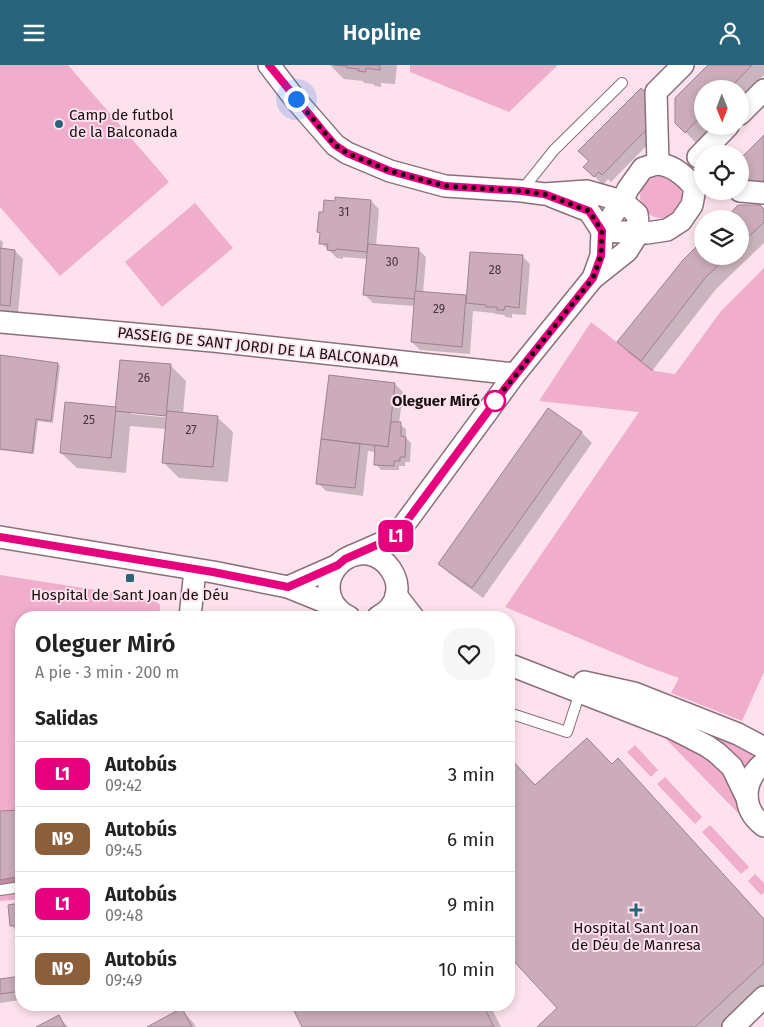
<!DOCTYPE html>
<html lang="es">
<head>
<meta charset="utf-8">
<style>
	:root { --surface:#fff; --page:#f6f6f6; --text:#222; --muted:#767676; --line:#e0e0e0; --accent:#28657c }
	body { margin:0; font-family:"Fira Sans",sans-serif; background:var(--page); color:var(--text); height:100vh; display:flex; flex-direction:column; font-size:19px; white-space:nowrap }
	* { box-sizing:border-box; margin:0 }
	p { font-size:16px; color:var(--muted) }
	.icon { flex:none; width:28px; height:28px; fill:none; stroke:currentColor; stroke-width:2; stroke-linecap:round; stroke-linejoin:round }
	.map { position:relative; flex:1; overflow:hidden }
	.details { position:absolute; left:15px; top:546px; width:500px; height:400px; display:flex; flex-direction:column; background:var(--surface); border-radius:20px; box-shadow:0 2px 8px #0003 }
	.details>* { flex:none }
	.badge { padding:0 10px; border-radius:8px; font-size:18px; line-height:32px }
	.needle { width:32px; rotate:179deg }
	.controls { position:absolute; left:694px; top:15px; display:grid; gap:10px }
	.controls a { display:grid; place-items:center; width:55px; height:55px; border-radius:50%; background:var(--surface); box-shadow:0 2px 8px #0003; font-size:25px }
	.you { position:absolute; width:25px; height:25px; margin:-12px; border:4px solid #fff; border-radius:50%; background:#1a73e8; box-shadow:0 0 0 8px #1a73e833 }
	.map>.badge { position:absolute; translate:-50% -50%; box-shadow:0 0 0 2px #fff }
	h2 { padding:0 20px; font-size:19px; line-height:45px }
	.round { display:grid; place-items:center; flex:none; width:52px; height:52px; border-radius:20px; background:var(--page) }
	.overview { display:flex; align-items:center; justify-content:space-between; height:85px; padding:0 20px }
	h1 { font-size:24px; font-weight:600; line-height:38px }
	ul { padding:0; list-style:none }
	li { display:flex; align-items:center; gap:15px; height:65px; padding:0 20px; border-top:1px solid var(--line) }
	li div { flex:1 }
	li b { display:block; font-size:19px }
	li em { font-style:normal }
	li .badge { min-width:55px; font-weight:700; text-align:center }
	header { display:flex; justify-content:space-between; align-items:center; height:65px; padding:0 20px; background:var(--accent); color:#fff; font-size:22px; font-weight:600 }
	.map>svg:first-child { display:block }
	.green { fill:#f0aecc }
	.shadow { fill:#0003; fill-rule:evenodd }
	.building { fill:#ccacba; stroke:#a0818f }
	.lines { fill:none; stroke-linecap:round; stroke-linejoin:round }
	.lane-casing { stroke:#8c6e7c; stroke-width:12 }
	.street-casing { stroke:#8c6e7c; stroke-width:24 }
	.lane { stroke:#fff; stroke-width:10 }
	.street { stroke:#fff; stroke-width:21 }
	.line-casing { stroke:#fff; stroke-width:11 }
	.line { stroke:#e6007e; stroke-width:8 }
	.walk { stroke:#180d12; stroke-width:5; stroke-dasharray:0 9 }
	.poi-dot { fill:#28657c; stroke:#fde2ed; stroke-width:2 }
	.stop-dot { fill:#fff; stroke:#e6007e; stroke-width:2.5 }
	.labels { text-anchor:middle; stroke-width:4; stroke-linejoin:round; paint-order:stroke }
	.number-label { font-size:12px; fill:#45353c }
	.poi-label { font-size:15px; fill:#180d12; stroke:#fde2ed }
	.street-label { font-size:15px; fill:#180d12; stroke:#fde2ed }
	.stop-label { font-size:15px; font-weight:bold; fill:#180d12; stroke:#fde2ed; text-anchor:end }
</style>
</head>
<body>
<header><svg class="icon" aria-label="menu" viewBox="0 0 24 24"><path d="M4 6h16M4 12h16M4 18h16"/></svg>Hopline<svg class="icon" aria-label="person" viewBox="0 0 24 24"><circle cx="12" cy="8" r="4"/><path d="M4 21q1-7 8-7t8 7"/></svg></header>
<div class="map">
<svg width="764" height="962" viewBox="0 0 764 962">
	<rect width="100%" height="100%" fill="#fde2ed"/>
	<g class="green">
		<polygon points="0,0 68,0 169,117 60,211 0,142"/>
		<polygon points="410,0 558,0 509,47 410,7"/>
		<circle cx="661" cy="132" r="21"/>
		<polygon points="195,138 233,183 162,242 125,197"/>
		<polygon points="764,203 764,607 742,656 671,628 679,613 648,602 505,542 639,347 539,336 591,257 641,296 655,306 675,309 721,246"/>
		<polygon points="0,510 121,529 157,537 160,540 160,545 157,552 21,552 21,834 0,836"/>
		<polygon points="656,643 763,691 747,708"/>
		<polygon points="663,671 680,674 719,701 736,730 741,751"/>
		<polygon points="635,680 658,705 651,712 627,687"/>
		<polygon points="665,712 702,752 695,759 657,719"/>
		<polygon points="710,760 749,802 741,809 702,767"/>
		<polygon points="755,809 764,818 764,828 761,830 748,816"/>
	</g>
	<g class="shadow">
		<polygon points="330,0 397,0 395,19 381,18 381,22 375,21 373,19 364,18 363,16 344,14"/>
		<polygon points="709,0 764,0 764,10 740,34 740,24 702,24 702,61 713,61 696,78 676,57"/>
		<polygon points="657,41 656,71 611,117 608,114 603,120 585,102"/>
		<polygon points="371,136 379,144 376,181 418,184 426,192 423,228 467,231 522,191 530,199 526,250 512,249 512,253 506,252 504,250 495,249 494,248 473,246 470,289 420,285 412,277 415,241 373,238 365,230 367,194 343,192 343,194 337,193 321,178 321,170 319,167"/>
		<polygon points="764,146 764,178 716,224 652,306 629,288 619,277 684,196 702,178 702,191 740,191 740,154"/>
		<polygon points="0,175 3,177 2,185 15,186 23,194 18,248 0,247"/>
		<polygon points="0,292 58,299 60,301 53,358 38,356 34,389 0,385"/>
		<path d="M170 300 186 316 183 349 217 352 233 367 228 417 179 413 163 397 166 364 130 361 126 408 77 403 61 388ZM131 346 173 350 172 353 131 349Z"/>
		<polygon points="330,311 395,319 403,327 399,359 406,364 406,373 411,378 410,397 405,397 405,401 399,401 399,405 381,405 376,399 376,387 368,386 363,431 326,426 318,418"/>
		<polygon points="548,344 582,368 592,378 483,533 450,509 439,499"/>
		<polygon points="509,692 536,721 612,700 618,695 633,710 764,854 764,928 727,962 539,962 559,943 514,895 509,898"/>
		<polygon points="21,746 21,824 0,828 0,747"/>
		<polygon points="21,839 21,871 11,860 9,841"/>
		<polygon points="21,912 21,935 0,938 0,915"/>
		<polygon points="292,940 490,940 501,962 303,962"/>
		<polygon points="181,945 192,956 196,962 150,962"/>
		<polygon points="58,951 68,962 39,962"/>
	</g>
	<g class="building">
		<polygon points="334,0 380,0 380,5 366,3 366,7 358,6 359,4 347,3 347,1"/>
		<polygon points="708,0 752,0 729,24 702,24 702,50 685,68 675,58 675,33"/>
		<polygon points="641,23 649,31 649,55 645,58 649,62 602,110 599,107 594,112 583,102 589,96 578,86"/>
		<polygon points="764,70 764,115 760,119 740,119 740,94"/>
		<polygon points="335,132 371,135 367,187 336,184 335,186 327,185 328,179 319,179 320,168 317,167 319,147 323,147 324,135 335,136"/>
		<polygon points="738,140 760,140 764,144 764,157 740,180 740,154 725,154"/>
		<polygon points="702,176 702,191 728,191 705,213 641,296 617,277 683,195"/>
		<polygon points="368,179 419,183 415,234 363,230"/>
		<polygon points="0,183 15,185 10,241 0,240"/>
		<polygon points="470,187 523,190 519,243 505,241 504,245 497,245 497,242 486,242 486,240 466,238"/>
		<polygon points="415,226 466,230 462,282 411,277"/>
		<polygon points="0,290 58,298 51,356 36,354 32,388 0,384"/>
		<polygon points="120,295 171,299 166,351 115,346"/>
		<polygon points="329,310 395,318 388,382 321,374"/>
		<polygon points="65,337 116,342 111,393 60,388"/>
		<polygon points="548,343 582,367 472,523 438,499"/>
		<polygon points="167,346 218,351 213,402 162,398"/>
		<polygon points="391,357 401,357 401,371 406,372 405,392 400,392 400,396 394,396 394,401 374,400 375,380 388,382"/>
		<polygon points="321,374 360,379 355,423 316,419"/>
		<polygon points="587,673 612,699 618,693 764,854 764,898 695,962 537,962 557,943 509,891 509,692 535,720"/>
		<polygon points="21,745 21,811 0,815 0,746"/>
		<polygon points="21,838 21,860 10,861 8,840"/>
		<polygon points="21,911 21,926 0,929 0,914"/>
		<polygon points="291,940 483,940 494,962 302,962"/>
		<polygon points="182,943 192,962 147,962"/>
		<polygon points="59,950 65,962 36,962"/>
	</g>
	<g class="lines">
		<g class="lane-casing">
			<g id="lane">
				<polyline points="522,125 554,85 622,18"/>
				<polyline points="509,648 567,667 580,627 583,626"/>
				<polyline points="0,825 21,822"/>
			</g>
		</g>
		<g class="street-casing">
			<g id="street">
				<polyline points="269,0 295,34 335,80 347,88 390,106 445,121 522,126 544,129 587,126 622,136 637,149 639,167 627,186 593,213 515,309 395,472 354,490"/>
				<polyline points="740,49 764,25"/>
				<polyline points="698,92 728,61"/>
				<polyline points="658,99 656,27 683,0"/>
				<polyline points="740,126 764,128"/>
				<polyline points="551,131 589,146 602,166"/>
				<path d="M593 213 601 191 602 166 622 136 628 124 643 103C648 102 654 99 659 99 675 101 686 112 695 123L692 140 681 156 667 165 647 168 602 166"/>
				<polyline points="0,257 213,276 515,309"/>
				<polyline points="0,472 213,507 288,522 335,541"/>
				<polyline points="288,522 338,500"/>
				<polyline points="396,530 413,552"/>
				<polyline points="190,552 195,505"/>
				<path d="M349 552C337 546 329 535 329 522 329 513 334 504 340 498 379 465 423 529 378 552"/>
				<polyline points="513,601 672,663 707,681 717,688 732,702 747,733"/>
				<polyline points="584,617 634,628 738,669 764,683"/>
				<path d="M764 698C742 715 741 744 764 761"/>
				<polyline points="733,962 764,932"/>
			</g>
		</g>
		<use href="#lane" class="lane"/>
		<use href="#street" class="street"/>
	</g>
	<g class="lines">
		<g class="line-casing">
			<polyline id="line" points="0,472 213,507 288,522 338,500 345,494 395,472 506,322 593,213 601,191 602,166 589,146 544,129 522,126 445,121 390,106 347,88 335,80 322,65 269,0"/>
		</g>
		<use href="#line" class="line"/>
		<polyline class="walk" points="296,34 335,80 347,88 390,106 445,121 522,126 544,129 589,146 602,166 601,191 593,213 495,336"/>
	</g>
	<g class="poi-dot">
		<circle cx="59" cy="59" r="5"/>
		<rect x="125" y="508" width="10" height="10" rx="2.5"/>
		<path d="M633.5 837.5h5v5h5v5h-5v5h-5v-5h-5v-5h5z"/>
	</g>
	<circle class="stop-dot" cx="495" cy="336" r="10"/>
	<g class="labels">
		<g class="number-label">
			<text x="344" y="151">31</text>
			<text x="392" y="201">30</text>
			<text x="495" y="209">28</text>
			<text x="439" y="248">29</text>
			<text x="144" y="317">26</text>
			<text x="89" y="359">25</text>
			<text x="191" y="369">27</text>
		</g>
		<g class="poi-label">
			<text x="69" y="55" text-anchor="start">Camp de futbol<tspan x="69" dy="17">de la Balconada</tspan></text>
			<text x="130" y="535">Hospital de Sant Joan de Déu</text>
			<text x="636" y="868">Hospital Sant Joan<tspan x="636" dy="17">de Déu de Manresa</tspan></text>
		</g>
		<g class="street-label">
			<text transform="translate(258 282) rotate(6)" y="5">PASSEIG DE SANT JORDI DE LA BALCONADA</text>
		</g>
		<g class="stop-label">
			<text x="480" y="341">Oleguer Miró</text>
		</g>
	</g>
</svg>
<div class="controls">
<a><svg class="needle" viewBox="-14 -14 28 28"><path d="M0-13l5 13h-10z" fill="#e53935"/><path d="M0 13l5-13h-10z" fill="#767676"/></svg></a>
<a><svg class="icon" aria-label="locate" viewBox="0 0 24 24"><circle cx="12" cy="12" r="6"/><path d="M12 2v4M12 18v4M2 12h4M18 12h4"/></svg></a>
<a><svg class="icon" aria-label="layers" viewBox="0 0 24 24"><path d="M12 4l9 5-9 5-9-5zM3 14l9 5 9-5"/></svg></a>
</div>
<div class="you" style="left:296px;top:34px"></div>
<b class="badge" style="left:396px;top:471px;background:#e6007e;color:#fff">L1</b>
<section class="details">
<div class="overview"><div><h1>Oleguer Miró</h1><p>A pie · 3 min · 200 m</p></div><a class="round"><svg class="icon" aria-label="heart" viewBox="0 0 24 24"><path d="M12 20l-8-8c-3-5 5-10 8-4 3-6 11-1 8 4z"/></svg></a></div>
<h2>Salidas</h2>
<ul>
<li><span class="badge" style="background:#e6007e;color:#fff">L1</span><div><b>Autobús</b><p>09:42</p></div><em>3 min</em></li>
<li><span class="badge" style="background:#8b5e3c;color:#fff">N9</span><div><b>Autobús</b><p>09:45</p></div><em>6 min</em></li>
<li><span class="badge" style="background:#e6007e;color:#fff">L1</span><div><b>Autobús</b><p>09:48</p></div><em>9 min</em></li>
<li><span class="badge" style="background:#8b5e3c;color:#fff">N9</span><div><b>Autobús</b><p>09:49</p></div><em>10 min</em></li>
</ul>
</section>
</div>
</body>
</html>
